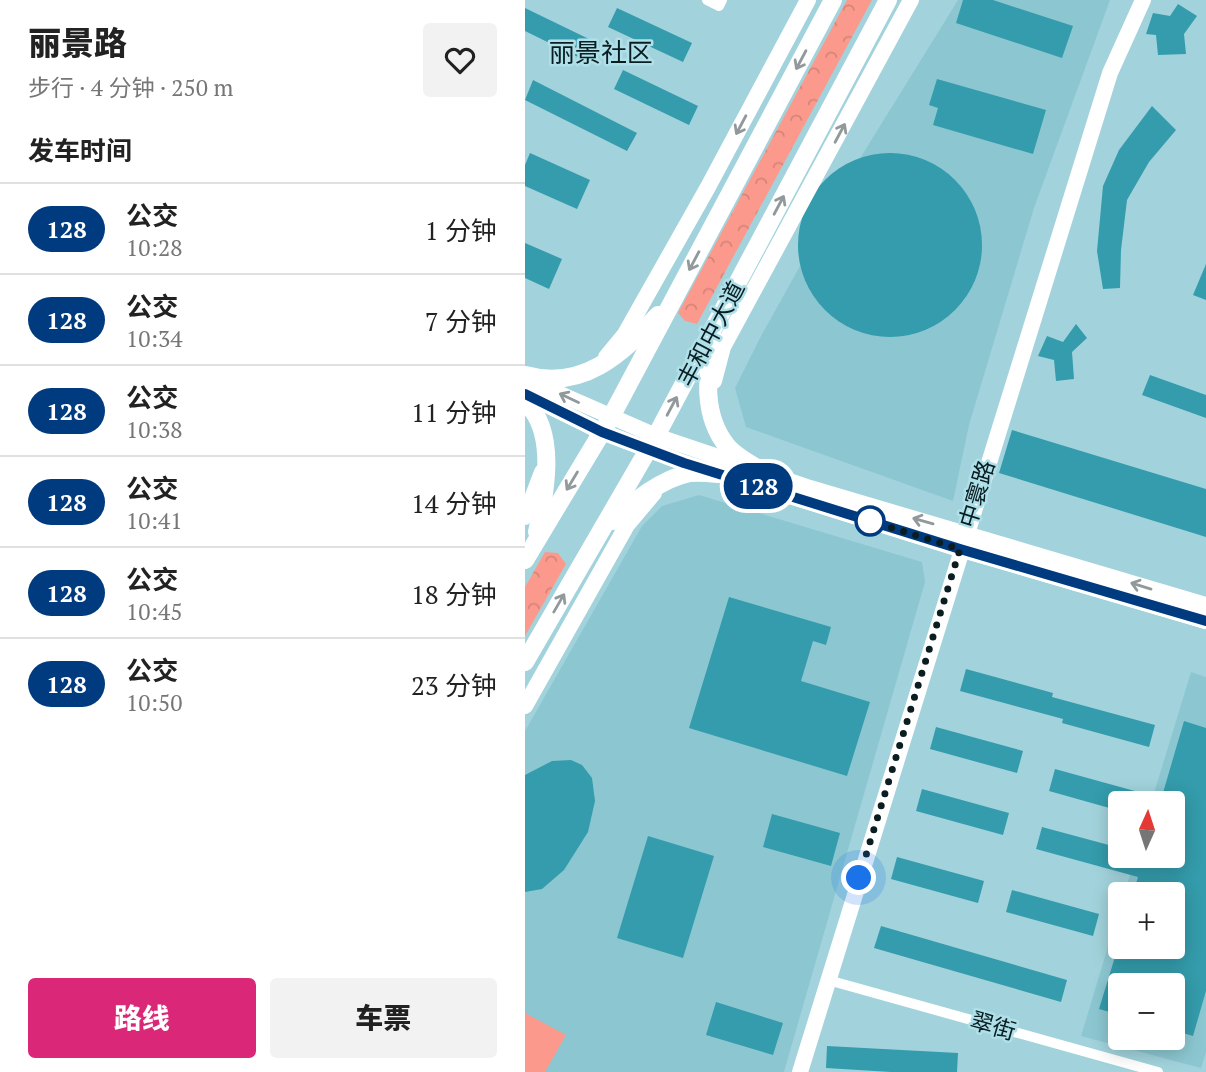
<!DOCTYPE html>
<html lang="zh">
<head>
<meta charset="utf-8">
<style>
	:root { --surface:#fff; --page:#f2f2f2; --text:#222; --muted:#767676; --line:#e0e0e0; --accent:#db2777 }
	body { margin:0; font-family:"PT Serif","Noto Sans SC",serif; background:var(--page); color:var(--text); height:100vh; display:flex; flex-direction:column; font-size:26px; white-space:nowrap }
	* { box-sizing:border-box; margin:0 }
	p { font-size:23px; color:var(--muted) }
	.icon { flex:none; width:38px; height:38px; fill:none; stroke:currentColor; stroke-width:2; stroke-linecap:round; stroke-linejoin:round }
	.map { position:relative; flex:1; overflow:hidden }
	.panel { display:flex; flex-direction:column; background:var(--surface); width:525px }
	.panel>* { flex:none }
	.badge { padding:0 14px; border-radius:23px; font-size:24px; line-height:46px }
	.needle { width:46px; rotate:3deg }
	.fabs { position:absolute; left:583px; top:791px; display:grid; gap:14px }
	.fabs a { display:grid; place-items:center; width:77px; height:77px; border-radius:7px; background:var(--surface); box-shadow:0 4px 18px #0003; font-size:35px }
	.you { position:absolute; width:35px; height:35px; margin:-18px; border:5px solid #fff; border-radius:50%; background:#1a73e8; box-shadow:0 0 0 10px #1a73e833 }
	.map>.badge { position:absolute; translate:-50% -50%; box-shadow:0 0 0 4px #fff }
	h2 { padding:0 28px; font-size:26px; line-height:63px }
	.round { display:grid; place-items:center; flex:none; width:74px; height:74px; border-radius:7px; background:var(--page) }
	.head { display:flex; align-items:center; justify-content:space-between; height:119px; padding:0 28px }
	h1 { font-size:33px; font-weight:800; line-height:52px }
	.action { display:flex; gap:14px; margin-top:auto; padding:14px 28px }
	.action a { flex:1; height:80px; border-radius:7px; background:var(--accent); color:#fff; font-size:28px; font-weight:800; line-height:80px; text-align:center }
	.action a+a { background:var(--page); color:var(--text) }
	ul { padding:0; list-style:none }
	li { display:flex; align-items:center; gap:21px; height:91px; padding:0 28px; border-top:2px solid var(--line) }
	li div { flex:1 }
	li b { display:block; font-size:26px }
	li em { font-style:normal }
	li .badge { min-width:77px; font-weight:700; text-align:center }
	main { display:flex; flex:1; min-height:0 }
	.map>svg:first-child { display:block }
	.built { fill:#8cc7d1; fill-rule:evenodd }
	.park { fill:url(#park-crowns) }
	.pitch { fill:#fb9a8c }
	.building { fill:#349cac }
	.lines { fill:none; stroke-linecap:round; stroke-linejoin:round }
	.street { stroke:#fff; stroke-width:10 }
	.secondary { stroke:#fff; stroke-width:16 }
	.primary { stroke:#fff; stroke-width:18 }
	.oneway { stroke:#91999b }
	.line-casing { stroke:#fff; stroke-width:16 }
	.line { stroke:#003b80; stroke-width:10 }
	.walk { stroke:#0a1d21; stroke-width:7; stroke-dasharray:0 12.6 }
	.stop-dot { fill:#fff; stroke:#003b80; stroke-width:3.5 }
	.labels { text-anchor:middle; stroke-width:5; stroke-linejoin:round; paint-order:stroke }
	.street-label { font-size:23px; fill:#0a1d21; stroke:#afe0e9 }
	.quarter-label { font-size:26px; fill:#0a1d21; stroke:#afe0e9 }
</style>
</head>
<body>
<main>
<section class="panel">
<div class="head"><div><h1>丽景路</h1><p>步行 · 4 分钟 · 250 m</p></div><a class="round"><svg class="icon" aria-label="heart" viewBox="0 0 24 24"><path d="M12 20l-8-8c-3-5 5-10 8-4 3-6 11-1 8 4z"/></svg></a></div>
<h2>发车时间</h2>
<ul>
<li><span class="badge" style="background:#003b80;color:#fff">128</span><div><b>公交</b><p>10:28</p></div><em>1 分钟</em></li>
<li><span class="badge" style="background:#003b80;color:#fff">128</span><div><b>公交</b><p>10:34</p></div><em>7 分钟</em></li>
<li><span class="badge" style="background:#003b80;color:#fff">128</span><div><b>公交</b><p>10:38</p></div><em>11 分钟</em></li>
<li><span class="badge" style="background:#003b80;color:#fff">128</span><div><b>公交</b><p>10:41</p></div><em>14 分钟</em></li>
<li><span class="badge" style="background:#003b80;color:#fff">128</span><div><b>公交</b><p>10:45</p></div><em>18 分钟</em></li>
<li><span class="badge" style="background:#003b80;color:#fff">128</span><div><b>公交</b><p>10:50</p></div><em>23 分钟</em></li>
</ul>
<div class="action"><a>路线</a><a>车票</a></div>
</section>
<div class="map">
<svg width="681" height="1072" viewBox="0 0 681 1072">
	<defs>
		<pattern id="park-crowns" width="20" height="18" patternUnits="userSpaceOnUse" patternTransform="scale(1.75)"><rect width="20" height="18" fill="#fb9a8c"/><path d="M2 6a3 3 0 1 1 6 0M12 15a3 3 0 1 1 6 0" fill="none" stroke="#d68478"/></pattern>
	</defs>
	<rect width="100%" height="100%" fill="#a2d3dc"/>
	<g class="built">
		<polygon points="433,0 585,0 509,208 444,425 428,501 221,427 210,388 236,336 334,160"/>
		<polygon points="174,495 397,562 400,582 259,1072 0,1072 0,731 117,526 137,506"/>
		<path d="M666 672 681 677V1052L676 1068 556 1036 595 907V947H648V894H599L611 856H648V803H626ZM595 985H648V1038H595Z"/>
	</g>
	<g class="park">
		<polygon points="322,0 347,0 172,324 160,321 153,313"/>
		<polygon points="20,552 33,553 41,564 0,636 0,587"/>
	</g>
	<polygon class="pitch" points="0,1013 41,1035 20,1072 0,1072"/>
	<g class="building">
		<polygon points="438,0 468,0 548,26 537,58 431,23"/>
		<polygon points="653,4 672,16 659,34 661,54 633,55 631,35 621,34 628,13 645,16"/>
		<polygon points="0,8 66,40 57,59 0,31"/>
		<polygon points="92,8 167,43 158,62 83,27"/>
		<polygon points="98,70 173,106 164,125 89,89"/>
		<polygon points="412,79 521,110 508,154 408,125 413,108 404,105"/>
		<polygon points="8,80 112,133 102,151 0,100"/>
		<polygon points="627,106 651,130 624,162 602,200 596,250 595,288 578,289 572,251 578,186 594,150"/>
		<circle cx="365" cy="245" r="92"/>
		<polygon points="5,153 65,180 52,209 0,186 0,165"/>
		<polygon points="0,243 37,259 24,289 0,278"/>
		<polygon points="681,264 681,300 668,295"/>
		<polygon points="551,324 562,338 547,352 549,379 531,381 529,360 513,356 522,336 538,342"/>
		<polygon points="625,375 681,395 681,418 617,395"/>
		<polygon points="487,430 681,489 681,537 474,473"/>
		<polygon points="204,597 306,627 301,645 288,641 276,681 345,702 322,776 164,728"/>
		<polygon points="441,669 528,693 527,697 630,725 624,747 537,723 538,719 435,691"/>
		<polygon points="659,721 681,728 681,991 668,1036 648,1030 648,985 595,985 595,1015 574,1009 593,947 648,947 648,894 608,894 613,877 511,849 517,827 595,848 595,856 648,856 648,803 635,803"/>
		<polygon points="411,727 498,751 492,773 405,749"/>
		<polygon points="46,760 57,765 67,778 70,801 63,832 39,870 17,889 0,892 0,775 27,761"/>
		<polygon points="530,769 617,793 614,803 595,803 595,811 524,791"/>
		<polygon points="397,789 484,813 478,835 391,811"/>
		<polygon points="247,814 315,833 306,866 238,847"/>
		<polygon points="123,836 189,856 158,958 92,938"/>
		<polygon points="372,857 459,881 453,903 366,879"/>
		<polygon points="487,890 574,914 568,936 481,912"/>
		<polygon points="356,926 542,980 536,1002 349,948"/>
		<polygon points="191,1002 258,1023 248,1055 181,1035"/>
		<polygon points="302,1046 433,1053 432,1072 366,1072 301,1068"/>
	</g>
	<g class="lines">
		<g class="street">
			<polyline points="182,0 194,6 197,0"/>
			<polyline points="303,980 633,1072"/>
		</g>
		<g class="secondary">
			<polyline points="81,357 100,334 183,187 283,0"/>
			<polyline points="3,380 131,436 285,488 681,605"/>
			<polyline points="189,381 198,347 386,0"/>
			<polyline points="0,394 77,432 159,463 435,549 681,621"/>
			<polyline points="0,517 17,472"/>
			<polyline points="0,706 102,525 129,493"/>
			<polyline points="275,1072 585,73 618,0"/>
		</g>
		<g class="primary">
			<path d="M188 338C182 376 177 415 202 446 211 457 227 465 239 472"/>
			<path d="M0 375C58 391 97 354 133 315"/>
			<path d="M0 402C33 431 20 495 12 532"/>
			<path d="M88 521C110 501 135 479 165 473 174 472 184 473 193 474"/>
			<polyline points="0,560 86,417 308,0"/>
			<polyline points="0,662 131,436 363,0"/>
		</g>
	</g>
	<defs><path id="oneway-shaft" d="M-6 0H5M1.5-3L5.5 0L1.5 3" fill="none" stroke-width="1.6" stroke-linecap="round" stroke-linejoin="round" transform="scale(1.75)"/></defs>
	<g class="oneway">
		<use href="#oneway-shaft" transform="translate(276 60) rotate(118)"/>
		<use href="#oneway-shaft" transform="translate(216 125) rotate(118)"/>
		<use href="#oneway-shaft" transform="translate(315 133) rotate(-62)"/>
		<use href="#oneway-shaft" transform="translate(254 205) rotate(-62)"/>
		<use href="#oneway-shaft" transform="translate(169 261) rotate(118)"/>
		<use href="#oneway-shaft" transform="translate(44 398) rotate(-155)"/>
		<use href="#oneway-shaft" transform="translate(147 406) rotate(-62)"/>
		<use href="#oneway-shaft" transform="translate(47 481) rotate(121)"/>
		<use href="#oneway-shaft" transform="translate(398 521) rotate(-164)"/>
		<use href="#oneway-shaft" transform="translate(616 586) rotate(-163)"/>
		<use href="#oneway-shaft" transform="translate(34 603) rotate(-60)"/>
	</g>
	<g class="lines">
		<g class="line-casing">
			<polyline id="line" points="0,394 77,432 159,463 435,549 681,621"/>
		</g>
		<use href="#line" class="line"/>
		<polyline class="walk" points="334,878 435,549 338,519 345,521"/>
	</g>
	<circle class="stop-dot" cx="345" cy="521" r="14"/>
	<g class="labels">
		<g class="street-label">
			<text transform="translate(186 334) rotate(-62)" y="8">丰和中大道</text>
			<text transform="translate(452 494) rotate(-73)" y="8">中寰路</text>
			<text transform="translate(468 1026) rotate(16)" y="8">翠街</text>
		</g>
		<g class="quarter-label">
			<text x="76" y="62">丽景社区</text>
		</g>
	</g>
</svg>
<div class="fabs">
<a><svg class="needle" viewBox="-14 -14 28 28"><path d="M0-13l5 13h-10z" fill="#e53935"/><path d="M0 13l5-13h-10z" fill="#767676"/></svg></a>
<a>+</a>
<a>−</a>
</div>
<div class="you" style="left:334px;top:878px"></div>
<b class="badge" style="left:233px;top:486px;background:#003b80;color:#fff">128</b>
</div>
</main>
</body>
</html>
